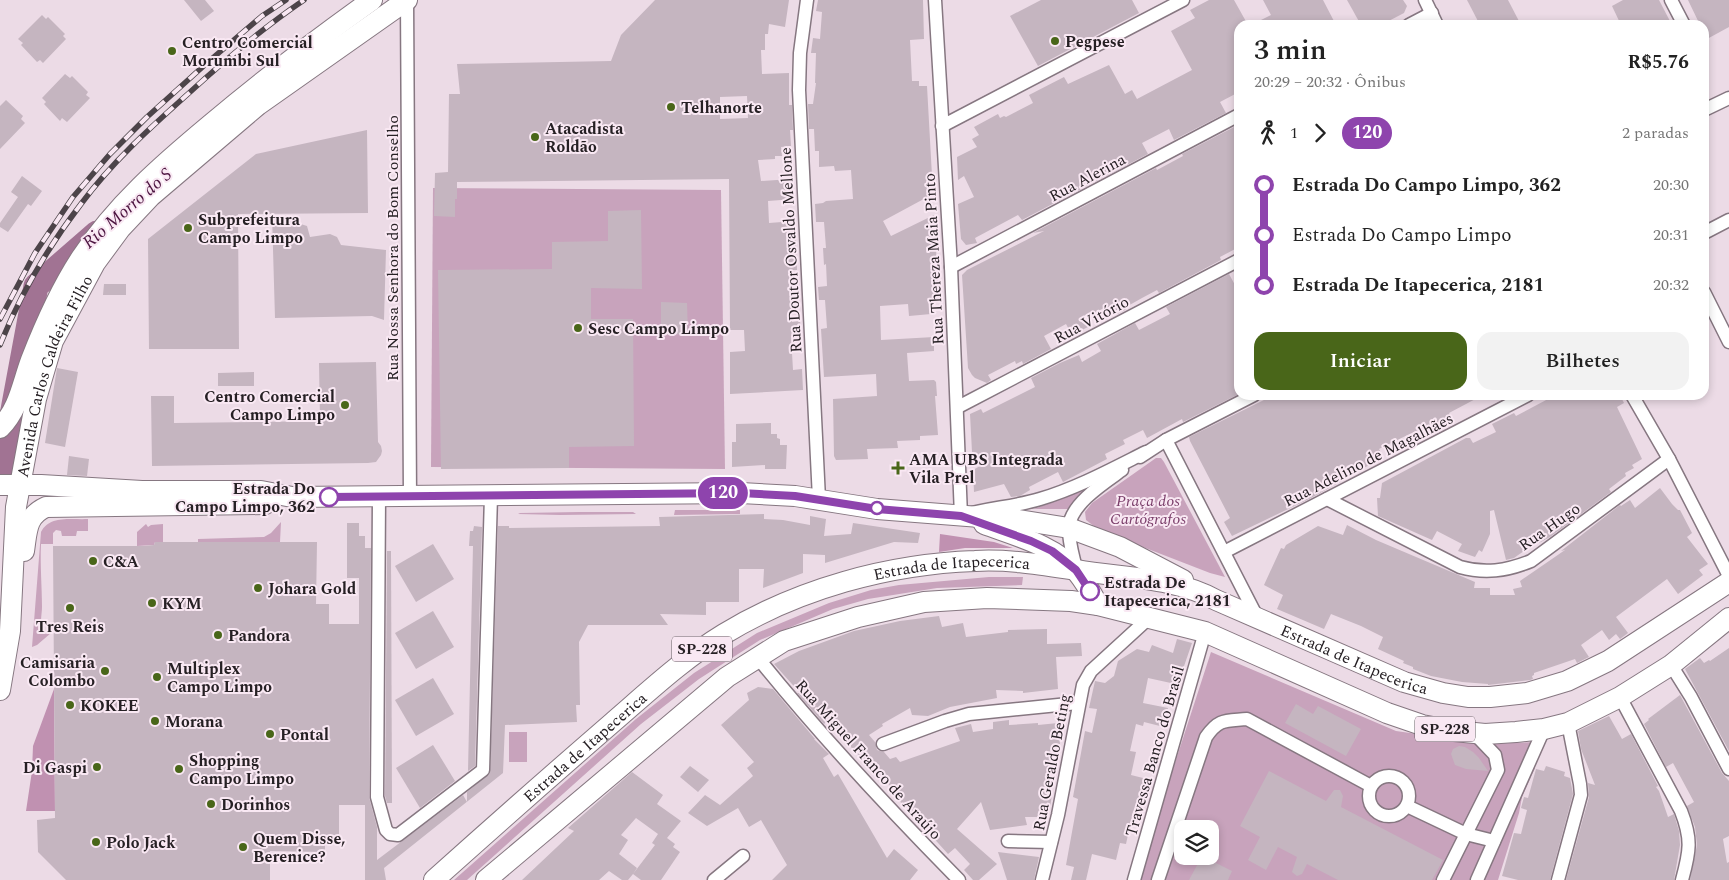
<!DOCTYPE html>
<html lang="pt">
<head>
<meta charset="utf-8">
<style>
	:root { --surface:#fff; --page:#f2f2f2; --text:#222; --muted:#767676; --accent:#496619 }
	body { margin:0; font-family:Spectral,serif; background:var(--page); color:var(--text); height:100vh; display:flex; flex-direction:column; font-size:19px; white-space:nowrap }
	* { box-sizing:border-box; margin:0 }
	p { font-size:16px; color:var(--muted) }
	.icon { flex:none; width:28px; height:28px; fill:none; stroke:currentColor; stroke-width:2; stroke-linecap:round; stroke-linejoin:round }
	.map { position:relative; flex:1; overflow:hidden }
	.sheet { position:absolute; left:1234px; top:20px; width:475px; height:380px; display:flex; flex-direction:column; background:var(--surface); border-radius:15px; box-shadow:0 2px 8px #0003 }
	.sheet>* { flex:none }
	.badge { padding:0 10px; border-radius:16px; font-size:18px; line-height:32px }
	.controls { position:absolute; left:1174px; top:820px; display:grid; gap:10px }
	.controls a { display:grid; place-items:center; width:45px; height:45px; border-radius:10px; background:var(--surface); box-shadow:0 2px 8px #0003; font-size:25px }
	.map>.badge { position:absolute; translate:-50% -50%; box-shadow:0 0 0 2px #fff }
	.legs { display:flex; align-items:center; gap:8px; height:55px; padding:0 20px; font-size:16px }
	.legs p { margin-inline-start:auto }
	.headline { display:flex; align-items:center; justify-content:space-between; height:85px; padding:0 20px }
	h1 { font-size:28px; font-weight:600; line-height:38px }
	.button { display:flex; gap:10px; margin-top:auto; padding:10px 20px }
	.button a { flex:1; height:58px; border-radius:15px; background:var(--accent); color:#fff; font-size:20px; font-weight:600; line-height:58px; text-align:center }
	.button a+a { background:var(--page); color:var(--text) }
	ul { padding:0 20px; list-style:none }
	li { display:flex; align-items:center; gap:18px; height:50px; font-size:19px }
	li i { display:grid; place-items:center; width:8px; height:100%; margin:0 6px; background:currentColor }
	li i::after { content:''; width:12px; height:12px; margin:-6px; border:4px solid; border-radius:50%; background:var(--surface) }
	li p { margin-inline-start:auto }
	li:first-child i { background:linear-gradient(#0000 50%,currentColor 0) }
	li:last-child i { background:linear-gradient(currentColor 50%,#0000 0) }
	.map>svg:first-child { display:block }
	.green { fill:#c8a3bc; fill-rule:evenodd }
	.forest { fill:#c091b1 }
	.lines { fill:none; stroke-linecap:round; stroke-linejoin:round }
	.river { stroke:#a17393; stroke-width:25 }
	.building { fill:#c5b5c0; fill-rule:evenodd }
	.minor-casing { stroke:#867781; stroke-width:15 }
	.primary-casing { stroke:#867781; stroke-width:22 }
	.minor { stroke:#fff; stroke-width:12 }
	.primary { stroke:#fff; stroke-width:20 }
	.rail-casing { stroke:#4c4449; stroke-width:5.5 }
	.rail { stroke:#f9e8f3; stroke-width:4; stroke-dasharray:11; stroke-linecap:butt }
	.line-1-casing { stroke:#fff; stroke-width:11 }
	.line-1 { stroke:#8e44ad; stroke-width:8 }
	.poi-dot { fill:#496619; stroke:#f9e8f3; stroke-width:2 }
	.stop-1-dot { fill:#fff; stroke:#8e44ad; stroke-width:2.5 }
	.labels { text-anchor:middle; stroke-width:4; stroke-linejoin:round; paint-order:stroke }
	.shield { fill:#f9e8f3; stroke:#655c62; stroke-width:1 }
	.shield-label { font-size:15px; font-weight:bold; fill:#262024 }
	.poi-label { font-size:16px; font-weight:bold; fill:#262024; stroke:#f9e8f3; text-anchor:start }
	.street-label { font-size:16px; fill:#262024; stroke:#f9e8f3 }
	.stop-label { font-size:16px; font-weight:bold; fill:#262024; stroke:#f9e8f3; text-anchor:end }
	.park-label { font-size:16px; font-style:italic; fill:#7a3e6a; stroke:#f9e8f3 }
	.water-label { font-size:18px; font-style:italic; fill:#4b133f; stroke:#f9e8f3 }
</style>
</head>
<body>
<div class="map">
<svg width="1729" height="880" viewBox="0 0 1729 880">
	<rect width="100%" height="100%" fill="#ecdbe6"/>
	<g class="green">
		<polygon points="433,188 721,190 725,469 431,467"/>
		<polygon points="1156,458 1161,458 1164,462 1225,577 1210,573 1099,530 1086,520 1085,512 1092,503"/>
		<polygon points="1098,479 1080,495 1068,509 1034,509 1058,500"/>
		<polygon points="675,510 740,510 740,514 674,515"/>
		<polygon points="579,512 633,512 636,514 560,515 518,514 520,513"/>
		<path d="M88 519V531H77L76 536H62L61 531 56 530 53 533V544H41C40 566 42 586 42 607 42 615 39 623 44 630L51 633 37 645 32 647 41 532C50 515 71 520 88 519Z"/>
		<polygon points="281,522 280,542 198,542 198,539 264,537 271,533"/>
		<polygon points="146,524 148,527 151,525 163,524 163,542 155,542 154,545 137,546 137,532"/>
		<polygon points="989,577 1023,577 1022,585 937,588 868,599 833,609 760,640 699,679 641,724 467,880 454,880 636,719 694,673 757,633 829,603 871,590 899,585"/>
		<path d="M1211 652 1396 731 1487 744 1535 742V768L1522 797 1519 813 1498 880H1137ZM1182 829H1210V856H1182Z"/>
		<rect x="509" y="732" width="18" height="30"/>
	</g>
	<g class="forest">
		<polygon points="940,534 994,542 1013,548 965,548 939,552"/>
		<polygon points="54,689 55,811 26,811 32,771 33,746"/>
	</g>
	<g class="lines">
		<polyline class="river" points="0,480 36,286 97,233"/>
	</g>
	<g class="building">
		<polygon points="184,0 205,0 214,11 201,21"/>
		<path d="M655 0H789L785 27 769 24 768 34H765V50H761L762 74 789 73V105H792L793 130H790L791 146 781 147 782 156H775V159L758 160 761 181 792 179 794 199 768 201 769 223 795 221 797 270H790L789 282 792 322 800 321 801 335 791 336 793 370 802 369 803 390 730 394V352L745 351 744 330H730L729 179 457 182V199H455V217L434 216 435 173 448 172 449 94H460L457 64 611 61 621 35ZM747 96 748 118 720 119V97Z"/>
		<polygon points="818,0 923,0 924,39 910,40 912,81 919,81 919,86 927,86 933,194 883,221 891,236 934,215 939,302 931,303 931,314 909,316 908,304 880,306 881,340 934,337 934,351 907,353 909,381 934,380 936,382 937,396 935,396 938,435 920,436 920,440 897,441 898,448 867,449 868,459 836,460 834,456 833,399 877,396 876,374 824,377 821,329 827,328 825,300 819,300 818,287 827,286 826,264 824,265 823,248 826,248 824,222 816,222 815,204 823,203 826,201 853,199 851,170 835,171 834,166 819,167 819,151 815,151 814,129 809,129 808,104 813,104 816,83 815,83 816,53 811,53 813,38 820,39 822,12 816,11"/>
		<polygon points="1041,0 1132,0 1139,13 1038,66 1010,16"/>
		<polygon points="1209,0 1234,0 1248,25 1239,25 1239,92 1220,102 1226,113 1174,140 1169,129 1142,143 1148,154 1022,220 1018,215 975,238 977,243 966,245 961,239 958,204 974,197 964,176 958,180 957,157 977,147 972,139 979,135 974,127 998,114 1000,118 1004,116 1006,117 1033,103 1029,95 1064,77 1068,84 1109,65 1125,94 1132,90 1137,99 1192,70 1171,31 1195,18 1190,10"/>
		<polygon points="1263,0 1323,0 1336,25 1251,25 1271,15"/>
		<polygon points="1347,0 1403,0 1407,6 1404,13 1381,25 1361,25"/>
		<polygon points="1467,0 1508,0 1521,25 1480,25"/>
		<polygon points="1623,0 1659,0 1672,25 1621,25 1612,6"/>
		<polygon points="1688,0 1729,0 1729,27 1707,39 1704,32 1704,25 1700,25"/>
		<polygon points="42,15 46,19 48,17 65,34 63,36 66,39 43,63 40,60 37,62 21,45 23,43 18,39"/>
		<polygon points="65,74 70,78 72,76 88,92 86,95 90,98 67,122 62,118 60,121 44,104 46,102 42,98"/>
		<polygon points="6,100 23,116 21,119 25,123 0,149 0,106"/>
		<polygon points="1239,126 1239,167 1237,168 1239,172 1239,247 1220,257 1221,260 1159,293 1157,290 1142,298 1126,307 1127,309 1117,314 1112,305 1105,309 1104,308 1084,318 1088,327 1072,335 1066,324 1044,336 1051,349 1023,364 1022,361 1016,364 1015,361 988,375 991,380 987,383 975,378 972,375 968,368 962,275 967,270 1044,231 1033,233 1156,168 1157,170 1183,156 1182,154 1234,127 1234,129"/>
		<polygon points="367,130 368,213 238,214 239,349 149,349 148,239 256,154"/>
		<polygon points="22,176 42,191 31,206 28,204 8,232 0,227 0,223 18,197 11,192"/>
		<polygon points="641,210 642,289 591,288 591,319 633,319 634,446 569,447 569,468 441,469 438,270 552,269 552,242 608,241 608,211"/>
		<polygon points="272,215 307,226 310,237 330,234 337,237 341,245 386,250 384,320 372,316 275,318"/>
		<polygon points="1229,274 1235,285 1239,283 1239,394 1183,422 1182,419 1147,438 1143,430 1123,440 1125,444 1105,454 1107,459 1063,482 1058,472 1029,487 1030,490 1020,496 1011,497 1004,484 974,492 973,470 980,466 972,452 970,414 981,409 983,413 1035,387 1031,378 1060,363 1079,355 1082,362 1101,351 1097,344 1135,323 1139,330 1170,314 1166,307"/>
		<polygon points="104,284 126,284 126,295 103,295"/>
		<polygon points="661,302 687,303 688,334 661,335"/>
		<polygon points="376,362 378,442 381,446 382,451 381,455 376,462 368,463 152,466 151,396 174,396 174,423 320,421 319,363"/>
		<polygon points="57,368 78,372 65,447 45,443"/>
		<polygon points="254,372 254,386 218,386 218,373"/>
		<polygon points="1274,395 1483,395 1449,413 1453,421 1432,432 1428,425 1379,449 1384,458 1343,478 1344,480 1309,499 1232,536 1224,522 1230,518 1190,441 1189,437"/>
		<polygon points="1546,395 1620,395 1624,403 1617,407 1642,459 1632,465 1634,468 1625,473 1626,476 1609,489 1611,492 1550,537 1539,543 1538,541 1514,558 1506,560 1494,510 1490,511 1490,534 1482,552 1479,550 1475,557 1458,551 1462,544 1437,531 1432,540 1378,516 1377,498 1380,498 1382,483 1466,438 1470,438 1473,443 1496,432 1492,424 1514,413 1516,416 1548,399"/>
		<polygon points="771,423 771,434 777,434 777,438 780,439 780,445 787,445 786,469 765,469 765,465 732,467 732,442 736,442 736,424"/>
		<polygon points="69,456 89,459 87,476 67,475"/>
		<polygon points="1660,488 1672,504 1678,510 1680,510 1692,533 1687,537 1708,564 1699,570 1703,575 1678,594 1667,579 1616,617 1628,633 1620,639 1616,634 1609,640 1602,630 1581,645 1589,657 1577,663 1575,659 1534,673 1534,675 1532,676 1533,679 1530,680 1488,685 1488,684 1462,682 1431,676 1413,669 1413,667 1403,663 1404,661 1378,649 1383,637 1361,626 1331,614 1324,629 1277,609 1283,595 1264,585 1281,548 1284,549 1286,545 1318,526 1343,535 1347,525 1376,540 1475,582 1474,588 1490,588 1490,595 1515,595 1513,589 1522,587 1520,581 1565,550 1561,551 1620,505 1621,506 1630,500 1635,508"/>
		<polygon points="764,514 764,519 783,520 810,525 810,516 826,519 824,536 851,534 853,523 920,533 918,543 894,542 825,563 825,555 803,554 803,573 763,588 764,569 739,569 739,602 706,602 706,615 660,614 668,625 588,625 579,642 580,705 576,705 577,722 505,725 503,773 384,868 386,880 365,880 365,805 339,805 339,837 325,837 325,852 270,851 270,880 66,880 38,852 37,820 55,818 53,546 144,546 154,545 155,542 317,542 316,604 329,604 329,624 359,624 359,578 347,578 347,523 359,523 359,536 365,536 365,548 371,548 369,797 377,827 377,860 463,795 467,802 467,792 490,773 498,526 509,526 509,528 660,526 659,517"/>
		<polygon points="474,526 482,527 475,766 468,771 473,546 469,546 470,531 473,531"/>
		<polygon points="433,544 454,579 416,602 395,566"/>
		<polygon points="387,551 391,551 392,803 387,803 385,796"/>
		<polygon points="433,611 454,647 416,669 395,633"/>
		<polygon points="939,616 942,627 963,623 966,637 1008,632 1008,630 1047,629 1047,644 1081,643 1082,656 1056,657 1058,689 1023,693 1023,691 996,690 997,698 950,707 928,716 912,715 910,708 882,724 883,726 869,735 875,742 877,750 884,752 890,759 896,757 900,762 960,741 955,728 971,724 973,732 993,729 993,722 1009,720 1009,725 1038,723 1038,725 1058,723 1060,744 1058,744 1058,749 1050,749 1051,766 1048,767 1049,795 1052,795 1050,807 1045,807 1044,817 1025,817 1027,825 990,830 981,802 957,829 997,864 979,880 973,880 964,870 970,864 955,848 948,854 929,833 932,830 914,811 911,814 889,789 891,787 872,767 871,768 864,759 863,760 827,721 824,724 797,693 800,693 774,664 799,651 854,631 900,621"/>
		<polygon points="1177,639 1192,643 1182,672 1184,672 1180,685 1148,678 1143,703 1168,708 1164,727 1144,722 1143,726 1136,724 1130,751 1136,752 1131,775 1147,779 1138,812 1133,811 1126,844 1120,843 1116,860 1092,854 1086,880 1071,880 1074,867 1066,865 1078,799 1073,797 1085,731 1092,733 1097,709 1089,708 1095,681 1105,683 1114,676 1118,661 1137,649 1149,652 1152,645 1173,653"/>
		<polygon points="1729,648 1729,751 1685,669 1700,658 1704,663 1709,660 1710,661"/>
		<polygon points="433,678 454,714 416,736 395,700"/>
		<polygon points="758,687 773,689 815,739 814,739 829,754 823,758 834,777 838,774 887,858 894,849 918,870 910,880 772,880 787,865 761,820 749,827 738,808 707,826 688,813 705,795 720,805 753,776 747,768 754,762 721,725 749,700 747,693"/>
		<polygon points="1680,695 1722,773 1729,781 1729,836 1723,839 1727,863 1729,862 1729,880 1690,880 1697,845 1695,827 1687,806 1694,802 1673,763 1666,767 1644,724 1649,720 1648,719"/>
		<polygon points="1296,704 1313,714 1318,706 1361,729 1346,756 1285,723"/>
		<polygon points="1609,716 1622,739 1631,734 1658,786 1656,787 1659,791 1668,817 1674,814 1679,831 1680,845 1674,880 1566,880 1589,797 1588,783 1595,785 1581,749 1578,731"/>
		<polygon points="433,745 455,781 420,808 396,768"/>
		<polygon points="1459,746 1465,747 1473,752 1479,758 1488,771 1466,769 1455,765 1451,754 1453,749"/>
		<polygon points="690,766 709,780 698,792 680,777"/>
		<polygon points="1546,766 1565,772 1564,776 1570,778 1573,794 1550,880 1518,880 1502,876 1514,833 1521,834 1527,810 1521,808 1524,797 1528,798 1536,769 1544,771"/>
		<polygon points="1269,771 1326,801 1334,790 1340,790 1343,796 1341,807 1443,860 1432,880 1338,880 1307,864 1302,874 1297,876 1292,872 1297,857 1278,847 1266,870 1248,860 1260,837 1240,826"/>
		<path d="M632 772 663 795 657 804 681 821 667 838 675 844 673 847 680 852 661 880H641L633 874 628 880H622L609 871 599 880H522L574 831 568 828ZM636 818 658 834 652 843 655 845 633 874 637 868 619 854 628 840 621 835Z"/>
		<polygon points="998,852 1039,857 1034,880 1007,880"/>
		<polygon points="1202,856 1232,871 1228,880 1189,880"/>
	</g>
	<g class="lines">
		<g class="minor-casing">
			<g id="minor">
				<polyline points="407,0 410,497"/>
				<polyline points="807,0 800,53 799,90 819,499"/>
				<path d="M935 0 951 267 961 516C987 508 1014 507 1040 499 1077 488 1112 469 1146 452"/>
				<polyline points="1425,0 1437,25"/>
				<polyline points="1671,0 1684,25"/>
				<polyline points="1409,25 1432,13"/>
				<polyline points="1704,110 1729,98"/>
				<polyline points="942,126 1183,0"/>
				<polyline points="1704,233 1729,220"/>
				<polyline points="951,267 1239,115"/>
				<polyline points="1704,292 1729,342"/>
				<polyline points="1632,395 1669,459 1729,576"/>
				<polyline points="958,407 1239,260"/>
				<polyline points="1166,440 1257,617"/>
				<polyline points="1140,457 1166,440 1254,395"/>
				<polyline points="379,497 377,797 386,830 390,834 398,835 483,770 491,496"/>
				<path d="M1327 499 1460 567C1485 574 1506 571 1531 561L1669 459"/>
				<polyline points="1224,552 1528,395"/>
				<path d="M1076 569C1073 555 1068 540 1069 526 1072 503 1104 483 1122 470"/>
				<path d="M758 658C820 735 889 809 959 880"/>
				<polyline points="1671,665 1691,697 1729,769"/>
				<path d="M1620 697 1681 811C1692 839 1690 851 1682 880"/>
				<polyline points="883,744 945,721 969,714 1078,703"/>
				<circle cx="1389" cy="796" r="20"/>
				<polyline points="1407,806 1466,834 1494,841"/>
				<polyline points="1008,841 1051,842"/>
				<polyline points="714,880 743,856"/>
				<polyline points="1042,880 1058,815 1083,685 1091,671 1150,617"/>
				<polyline points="1134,880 1205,632"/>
				<path d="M1158 880 1206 737C1219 718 1226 721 1247 719L1371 786"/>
				<polyline points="1443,880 1498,770 1495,755 1473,732"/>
				<polyline points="1477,880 1544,729"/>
				<polyline points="1558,880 1581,795 1580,784 1568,723"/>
			</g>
		</g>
		<g class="primary-casing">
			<g id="primary">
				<path d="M0 428C19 409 22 384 31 360 45 324 60 290 81 258 116 205 162 165 210 125 262 81 316 40 372 0"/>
				<polyline points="0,485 41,485 142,491 261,491 292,497 741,493 795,496 877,509 1019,520 1069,528 1120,547 1183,580"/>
				<path d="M984 524C1013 535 1057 546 1077 572 1085 582 1092 594 1098 605"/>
				<path d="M24 551C27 531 26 516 46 507L265 504"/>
				<path id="s1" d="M0 690 10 631 16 507 36 399 53 341 95 263 120 229 151 196 258 105 407 0"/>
				<path id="s2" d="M434 880C493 827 552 775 612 723 648 692 683 659 724 634 798 589 888 564 975 561 1009 559 1043 565 1077 570 1122 578 1175 577 1216 600L1404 682 1443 693 1468 697H1490L1527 693 1567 681 1608 661 1729 582"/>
				<polyline points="486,880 727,677 784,641 858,617 924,602 987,598 1071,601 1098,605 1205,632 1387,713 1422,725 1454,731 1485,734 1516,732 1544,729 1568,723 1620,697 1671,665 1729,618"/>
			</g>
		</g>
		<use href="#minor" class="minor"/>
		<use href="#primary" class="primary"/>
		<g class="rail-casing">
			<g id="rail">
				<polyline points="0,319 35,253 73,197 110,154 147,117 208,62 262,16 286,0"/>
				<path d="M0 345C20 295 48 247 81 204 112 162 151 127 189 93 226 59 263 28 304 0"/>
			</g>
		</g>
		<use href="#rail" class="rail"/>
	</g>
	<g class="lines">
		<g class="line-1-casing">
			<polyline id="line-1" points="329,497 741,493 795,496 877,509 961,516 1031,541 1052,551 1076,570 1090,591"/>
		</g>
		<use href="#line-1" class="line-1"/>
	</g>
	<g class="poi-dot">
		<circle cx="1055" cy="41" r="5"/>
		<circle cx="172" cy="51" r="5"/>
		<circle cx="671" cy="107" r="5"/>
		<circle cx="535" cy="137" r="5"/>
		<circle cx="188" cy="228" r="5"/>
		<circle cx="578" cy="328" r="5"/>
		<circle cx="345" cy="405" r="5"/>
		<path d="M895.5 460.5h5v5h5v5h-5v5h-5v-5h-5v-5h5z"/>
		<circle cx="93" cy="561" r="5"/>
		<circle cx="258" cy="588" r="5"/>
		<circle cx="152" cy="603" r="5"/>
		<circle cx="70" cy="608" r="5"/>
		<circle cx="218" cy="635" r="5"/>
		<circle cx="105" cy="671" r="5"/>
		<circle cx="157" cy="677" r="5"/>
		<circle cx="70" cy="705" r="5"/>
		<circle cx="155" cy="721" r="5"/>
		<circle cx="270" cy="734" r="5"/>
		<circle cx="97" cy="767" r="5"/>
		<circle cx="179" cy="769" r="5"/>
		<circle cx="211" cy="804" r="5"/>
		<circle cx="96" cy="842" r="5"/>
		<circle cx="243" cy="847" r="5"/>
	</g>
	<g class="stop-1-dot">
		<circle cx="329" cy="497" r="9"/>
		<circle cx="877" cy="508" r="6"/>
		<circle cx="1090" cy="591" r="9"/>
	</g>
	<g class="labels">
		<g class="shield">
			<rect x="672" y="636.5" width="60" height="25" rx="4"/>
			<rect x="1415" y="716.5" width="60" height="25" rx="4"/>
		</g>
		<g class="shield-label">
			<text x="702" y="654">SP-228</text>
			<text x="1445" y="734">SP-228</text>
		</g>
		<g class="poi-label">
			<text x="1065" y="47">Pegpese</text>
			<text x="182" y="48">Centro Comercial<tspan x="182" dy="18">Morumbi Sul</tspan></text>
			<text x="681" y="113">Telhanorte</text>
			<text x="545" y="134">Atacadista<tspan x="545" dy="18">Roldão</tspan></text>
			<text x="198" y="225">Subprefeitura<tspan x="198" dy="18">Campo Limpo</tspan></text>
			<text x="588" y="334">Sesc Campo Limpo</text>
			<text x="335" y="402" text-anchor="end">Centro Comercial<tspan x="335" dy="18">Campo Limpo</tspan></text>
			<text x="909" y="465">AMA UBS Integrada<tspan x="909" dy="18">Vila Prel</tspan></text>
			<text x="103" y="567">C&amp;A</text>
			<text x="268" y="594">Johara Gold</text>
			<text x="162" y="609">KYM</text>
			<text x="70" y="632" text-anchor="middle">Tres Reis</text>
			<text x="228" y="641">Pandora</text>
			<text x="95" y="668" text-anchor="end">Camisaria<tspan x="95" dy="18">Colombo</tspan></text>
			<text x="167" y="674">Multiplex<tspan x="167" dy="18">Campo Limpo</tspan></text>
			<text x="80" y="711">KOKEE</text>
			<text x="165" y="727">Morana</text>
			<text x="280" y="740">Pontal</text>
			<text x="189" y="766">Shopping<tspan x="189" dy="18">Campo Limpo</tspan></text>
			<text x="87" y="773" text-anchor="end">Di Gaspi</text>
			<text x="221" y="810">Dorinhos</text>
			<text x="253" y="844">Quem Disse,<tspan x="253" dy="18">Berenice?</tspan></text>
			<text x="106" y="848">Polo Jack</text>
		</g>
		<g class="street-label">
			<text transform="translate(1087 177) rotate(-28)" y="6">Rua Alerina</text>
			<text transform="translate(392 248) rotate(-90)" y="6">Rua Nossa Senhora do Bom Conselho</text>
			<text transform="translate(790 250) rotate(-93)" y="6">Rua Doutor Osvaldo Mellone</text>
			<text transform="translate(933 259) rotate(-93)" y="6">Rua Thereza Maia Pinto</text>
			<text transform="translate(1091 319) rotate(-28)" y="6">Rua Vitório</text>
			<text dy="6" stroke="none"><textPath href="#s1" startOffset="321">Avenida Carlos Caldeira Filho</textPath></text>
			<text transform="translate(1368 459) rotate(-27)" y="6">Rua Adelino de Magalhães</text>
			<text transform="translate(1549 526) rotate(-35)" y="6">Rua Hugo</text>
			<text dy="6" stroke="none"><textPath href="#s2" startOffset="621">Estrada de Itapecerica</textPath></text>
			<text dy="6" stroke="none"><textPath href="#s2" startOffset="1041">Estrada de Itapecerica</textPath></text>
			<text dy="6" stroke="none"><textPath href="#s2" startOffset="201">Estrada de Itapecerica</textPath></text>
			<text transform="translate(1154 751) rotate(-74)" y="6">Travessa Banco do Brasil</text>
			<text transform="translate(869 759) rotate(48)" y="6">Rua Miguel Franco de Araújo</text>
			<text transform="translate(1051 762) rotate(-79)" y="6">Rua Geraldo Beting</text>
		</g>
		<g class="stop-label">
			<text x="315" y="494">Estrada Do<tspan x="315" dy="18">Campo Limpo, 362</tspan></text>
			<text x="1104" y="588" text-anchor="start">Estrada De<tspan x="1104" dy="18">Itapecerica, 2181</tspan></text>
		</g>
		<g class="park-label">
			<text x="1148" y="506">Praça dos<tspan x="1148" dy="18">Cartógrafos</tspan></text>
		</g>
		<g class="water-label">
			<text transform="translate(127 208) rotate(-41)" y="6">Rio Morro do S</text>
		</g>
	</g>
</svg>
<div class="controls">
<a><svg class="icon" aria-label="layers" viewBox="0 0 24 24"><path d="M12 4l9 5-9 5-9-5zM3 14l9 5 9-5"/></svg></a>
</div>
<b class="badge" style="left:723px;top:493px;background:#8e44ad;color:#fff">120</b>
<section class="sheet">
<div class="headline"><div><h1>3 min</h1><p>20:29 – 20:32 · Ônibus</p></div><b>R$5.76</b></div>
<div class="legs"><svg class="icon" aria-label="walk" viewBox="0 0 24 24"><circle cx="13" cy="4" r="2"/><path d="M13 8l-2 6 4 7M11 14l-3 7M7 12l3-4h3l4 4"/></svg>1<svg class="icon" aria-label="forward" viewBox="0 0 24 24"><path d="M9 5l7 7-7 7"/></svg><b class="badge" style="background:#8e44ad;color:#fff">120</b><p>2 paradas</p></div>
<ul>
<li><i style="color:#8e44ad"></i><b>Estrada Do Campo Limpo, 362</b><p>20:30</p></li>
<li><i style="color:#8e44ad"></i><span>Estrada Do Campo Limpo</span><p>20:31</p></li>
<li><i style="color:#8e44ad"></i><b>Estrada De Itapecerica, 2181</b><p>20:32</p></li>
</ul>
<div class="button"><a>Iniciar</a><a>Bilhetes</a></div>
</section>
</div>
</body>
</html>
